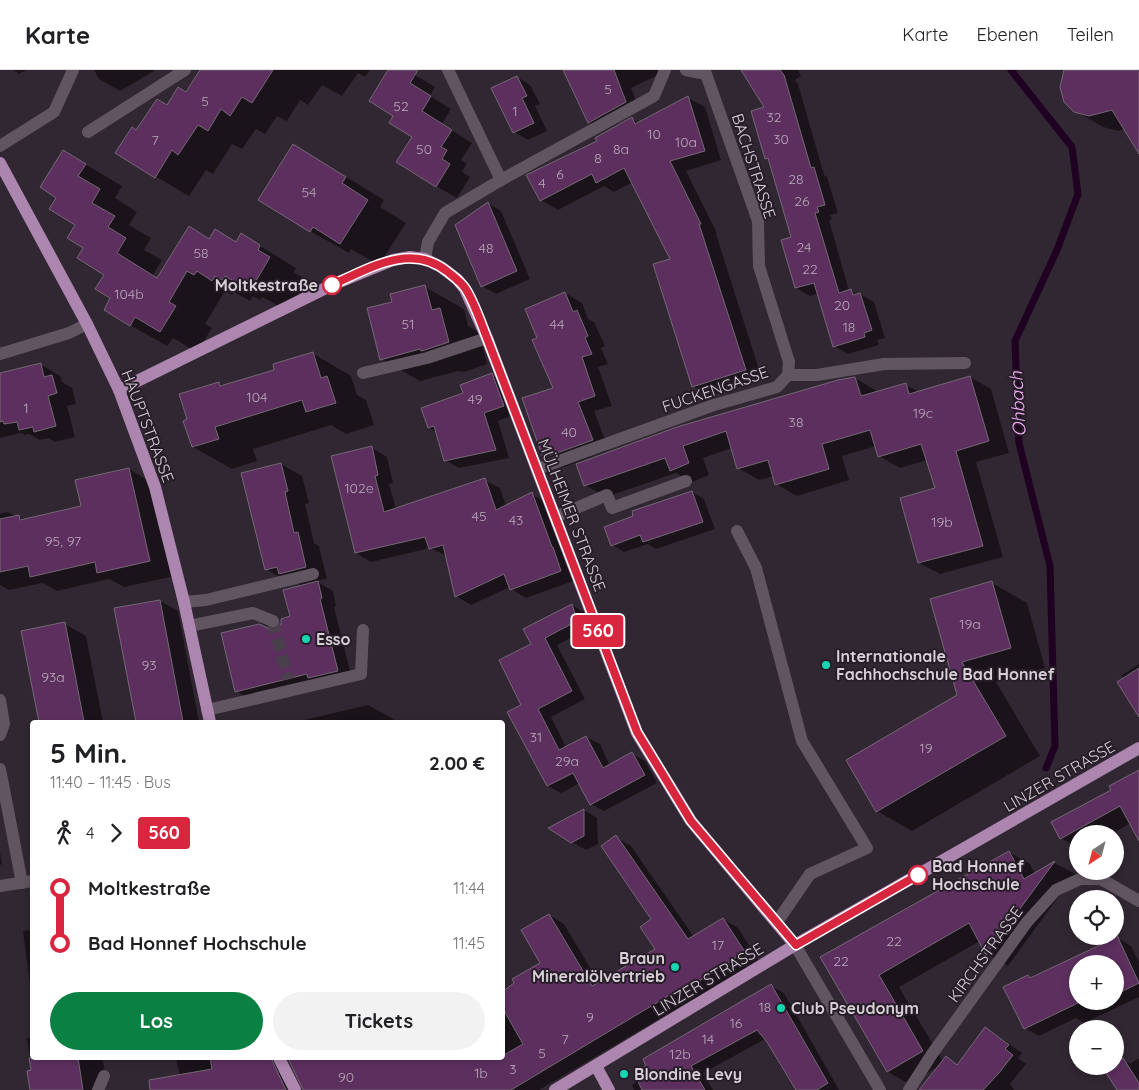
<!DOCTYPE html>
<html lang="de">
<head>
<meta charset="utf-8">
<style>
	:root { --surface:#fff; --page:#f2f2f2; --text:#202124; --muted:#757577; --line:#e0e0e0; --accent:#0b8043 }
	body { margin:0; font-family:Quicksand,sans-serif; background:var(--page); color:var(--text); height:100vh; display:flex; flex-direction:column; font-size:19px; white-space:nowrap }
	* { box-sizing:border-box; margin:0 }
	p { font-size:16px; color:var(--muted) }
	.icon { flex:none; width:28px; height:28px; fill:none; stroke:currentColor; stroke-width:2; stroke-linecap:round; stroke-linejoin:round }
	.map { position:relative; flex:1; overflow:hidden }
	.side { position:absolute; left:30px; top:650px; width:475px; height:340px; display:flex; flex-direction:column; background:var(--surface); border-radius:5px; box-shadow:0 2px 8px #0003 }
	.side>* { flex:none }
	.badge { padding:0 10px; border-radius:4px; font-size:18px; line-height:32px }
	.needle { width:32px; rotate:216deg }
	.fabs { position:absolute; left:1069px; top:755px; display:grid; gap:10px }
	.fabs a { display:grid; place-items:center; width:55px; height:55px; border-radius:50%; background:var(--surface); box-shadow:0 2px 8px #0003; font-size:25px }
	.map>.badge { position:absolute; translate:-50% -50%; box-shadow:0 0 0 2px #fff }
	.legs { display:flex; align-items:center; gap:8px; height:55px; padding:0 20px; font-size:16px }
	.legs p { margin-inline-start:auto }
	.headline { display:flex; align-items:center; justify-content:space-between; height:85px; padding:0 20px }
	h1 { font-size:28px; font-weight:800; line-height:38px }
	.action { display:flex; gap:10px; margin-top:auto; padding:10px 20px }
	.action a { flex:1; height:58px; border-radius:30px; background:var(--accent); color:#fff; font-size:20px; font-weight:800; line-height:58px; text-align:center }
	.action a+a { background:var(--page); color:var(--text) }
	ul { padding:0 20px; list-style:none }
	li { display:flex; align-items:center; gap:18px; height:55px; font-size:19px }
	li i { display:grid; place-items:center; width:8px; height:100%; margin:0 6px; background:currentColor }
	li i::after { content:''; width:12px; height:12px; margin:-6px; border:4px solid; border-radius:50%; background:var(--surface) }
	li p { margin-inline-start:auto }
	li:first-child i { background:linear-gradient(#0000 50%,currentColor 0) }
	li:last-child i { background:linear-gradient(currentColor 50%,#0000 0) }
	header { display:flex; align-items:center; gap:30px; box-sizing:border-box; height:70px; padding:0 25px; background:var(--surface); border-bottom:1px solid var(--line) }
	header strong { font-size:24px }
	nav { display:flex; gap:28px; margin-inline-start:auto; font-size:18px }
	.map>svg:first-child { display:block }
	.shadow { fill:#0007; fill-rule:evenodd }
	.lines { fill:none; stroke-linecap:round; stroke-linejoin:round }
	.stream { stroke:#1f0122; stroke-width:7 }
	.building { fill:#5c2f5f; stroke:#746874 }
	.minor-tunnel { stroke:#4a404b; stroke-width:12; stroke-dasharray:12 6; stroke-linecap:butt }
	.minor { stroke:#615561; stroke-width:12 }
	.major { stroke:#ad86af; stroke-width:12 }
	.line-1-casing { stroke:#fff; stroke-width:11 }
	.line-1 { stroke:#d7263d; stroke-width:8 }
	.stop-1-dot { fill:#fff; stroke:#d7263d; stroke-width:2.5 }
	.poi-dot { fill:#18d5b2; stroke:#271d28; stroke-width:2 }
	.labels { text-anchor:middle; stroke-width:4; stroke-linejoin:round; paint-order:stroke }
	.number-label { font-size:14px; fill:#b8a8b9 }
	.street-label { font-size:16px; fill:#d7d0d7; stroke:#271d28 }
	.stop-label { font-size:16px; font-weight:bold; fill:#d7d0d7; stroke:#271d28; text-anchor:end }
	.poi-label { font-size:16px; font-weight:bold; fill:#d7d0d7; stroke:#271d28; text-anchor:start }
	.water-label { font-size:18px; font-style:italic; fill:#f6aff9; stroke:#271d28 }
</style>
</head>
<body>
<header>
<strong>Karte</strong>
<nav><a>Karte</a><a>Ebenen</a><a>Teilen</a></nav>
</header>
<div class="map">
<svg width="1139" height="1020" viewBox="0 0 1139 1020">
	<rect width="100%" height="100%" fill="#312732"/>
	<g class="shadow">
		<polygon points="13,0 26,0 19,4"/>
		<polygon points="94,0 153,0 154,1 120,21 99,9"/>
		<polygon points="213,0 370,0 365,7 358,3 342,26 322,15 308,35 300,30 287,51 277,46 265,64 256,59 242,79 232,74 213,104 206,100 189,126 155,106 137,61 186,23"/>
		<polygon points="390,0 407,0 435,17 430,26 451,39 442,54 472,73 461,90 467,93 462,102 470,107 457,128 436,116 414,66 395,46"/>
		<polygon points="565,0 658,0 660,4 631,18 640,40 603,60 589,52"/>
		<polygon points="743,0 798,0 801,6 795,10 798,14 824,105 827,107 838,143 830,145 832,149 829,150 849,221 860,224 874,232 885,268 877,270 879,275 848,284 834,276 819,223 810,226 796,218 793,168 770,90 766,88 766,38"/>
		<polygon points="1070,0 1139,0 1139,82 1125,59 1118,61 1103,57 1075,41"/>
		<polygon points="517,7 530,15 540,34 535,36 547,61 528,70 514,62"/>
		<polygon points="688,28 705,37 721,90 686,101 717,163 716,164 762,309 710,326 693,316 671,190 633,112 614,122 604,116 558,140 541,130 598,72 632,49 640,53"/>
		<polygon points="294,75 384,130 380,137 406,153 379,195 351,179 349,183 310,161"/>
		<polygon points="63,81 122,116 115,128 137,142 129,155 151,168 144,180 162,190 153,205 158,208 210,170 237,173 242,165 296,198 294,202 307,210 288,241 262,227 260,230 253,226 250,231 234,222 232,225 225,221 205,254 212,258 197,282 173,268 167,276 130,255 112,228 106,205 85,177 76,154 58,127"/>
		<polygon points="488,133 501,141 530,209 496,224 482,216"/>
		<polygon points="425,217 464,239 468,256 479,262 487,294 464,302 458,301 420,311 381,289 394,233"/>
		<polygon points="565,223 582,233 588,249 594,252 605,276 601,278 608,294 598,297 612,336 594,341 609,380 561,398 544,387 554,319 539,269"/>
		<polygon points="312,283 351,306 357,325 366,330 374,355 346,364 331,355 253,379 257,391 232,399 193,377 188,350 219,313 224,316 275,300"/>
		<polygon points="40,294 60,306 62,312 72,318 76,334 67,336 75,367 55,372 49,368 40,370 29,364 25,365 21,363 0,368 0,304"/>
		<polygon points="492,305 506,313 517,344 498,351 509,388 459,398 445,390 436,362 429,358 465,324"/>
		<polygon points="970,307 991,319 1009,383 976,392 1003,487 940,504 919,493 936,419 927,390 900,398 879,386 876,376 842,386 849,410 797,426 776,414 774,406 759,410 738,398 732,378 703,388 709,405 692,412 676,403 606,427 585,415 578,394 855,308 875,320 876,323 906,315 919,322"/>
		<polygon points="372,378 387,387 393,413 389,414 396,439 484,410 500,418 506,436 532,424 547,433 576,510 526,528 511,519 510,517 471,535 456,526 447,486 430,478 371,492 356,483"/>
		<polygon points="281,394 302,406 309,433 305,434 314,473 319,476 327,509 316,511 333,521 336,536 334,537 352,609 251,630 236,621 270,560 278,559 291,547 302,516 292,510 287,511 266,499"/>
		<polygon points="129,399 154,414 175,506 124,517 109,509 57,521 43,513 9,520 0,515 0,444 7,442 26,450 83,437"/>
		<polygon points="692,422 704,429 715,459 656,479 648,474 624,482 612,475"/>
		<polygon points="992,513 1027,533 1045,598 996,612 1040,686 912,761 877,741 959,626 932,530"/>
		<polygon points="160,531 178,541 199,652 138,652 116,539"/>
		<polygon points="572,535 585,543 589,559 557,575 585,629 551,647 566,677 586,667 600,674 610,696 632,684 645,691 657,713 604,741 591,734 580,713 561,723 548,716 522,636 533,574"/>
		<polygon points="65,554 86,566 103,652 40,652 23,562"/>
		<polygon points="1139,594 1139,643 1122,605"/>
		<polygon points="368,635 393,649 394,652 296,652"/>
		<polygon points="1139,701 1139,762 1131,753 1111,764 1078,764 1078,778 1061,768 1113,721"/>
		<polygon points="584,740 597,748 598,774 586,780 572,772"/>
		<polygon points="616,767 631,776 694,867 723,849 738,858 759,891 695,930 693,929 539,1020 303,1020 290,989 287,993 296,1020 161,1020 180,1006 176,988 405,988 410,997 422,988 502,988 502,924 541,893 549,845 564,854 599,913 657,880 653,849"/>
		<polygon points="0,782 2,794 0,795"/>
		<polygon points="1009,782 1030,794 1035,804 1055,793 1075,804 1008,896 987,884 980,871 899,917 944,993 909,1014 888,1002 821,888"/>
		<polygon points="32,860 32,929 23,861"/>
		<path d="M1118 868 1131 876 1139 892V927L1084 953 1076 948 1039 966 1025 958 1028 906 1032 909ZM1078 894H1115V931H1078Z"/>
		<polygon points="771,916 784,923 839,1020 798,1020 767,968 703,1003 713,1020 634,1020 632,1015"/>
		<polygon points="986,958 1022,983 1018,988 1026,994 1010,1014 1014,1020 963,1020"/>
		<polygon points="27,968 32,968 32,988 96,988 103,991 106,1010 101,1020 31,1020 32,1002"/>
		<polygon points="1139,988 1139,1020 1118,1020 1115,995 1123,990 1130,994"/>
	</g>
	<g class="lines">
		<polyline class="stream" points="1011,0 1072,77 1078,124 1057,180 1015,271 1019,373 1050,496 1055,676 1046,698"/>
	</g>
	<g class="building">
		<polygon points="200,0 273,0 252,33 242,27 230,46 221,39 208,61 198,55 178,85 172,80 155,108 115,83 132,57 136,60 157,29 167,35 178,17 186,22"/>
		<polygon points="388,0 418,0 410,13 431,26 422,41 452,60 441,77 447,80 442,89 450,94 436,117 396,92 412,67 389,53 393,46 369,31"/>
		<polygon points="563,0 614,0 626,32 588,53"/>
		<polygon points="741,0 780,0 784,5 811,98 814,97 825,135 817,137 819,142 815,143 839,223 851,219 853,225 860,223 872,260 864,263 865,267 833,277 814,213 795,218 781,170 791,167 768,88 765,89 751,41 764,37"/>
		<polygon points="1064,0 1139,0 1139,84 1112,40 1089,46 1074,42 1064,32 1060,17"/>
		<polygon points="517,6 527,26 522,28 534,53 513,63 491,18"/>
		<polygon points="688,26 705,81 670,91 701,154 699,154 746,300 692,317 653,194 670,189 624,98 596,113 592,104 540,131 526,105 597,71 595,68 632,47 635,54"/>
		<polygon points="293,74 346,107 342,113 368,130 340,174 313,157 310,162 258,130"/>
		<polygon points="63,80 86,94 78,106 100,119 92,133 115,146 108,157 126,168 117,183 157,208 189,156 209,169 215,159 236,172 241,163 260,175 258,180 270,187 250,221 225,206 222,210 215,206 212,211 197,201 194,205 187,201 169,232 176,236 160,262 135,247 130,256 104,240 110,228 95,219 104,205 77,188 83,178 67,168 75,155 49,139 56,128 40,117"/>
		<polygon points="488,132 517,201 481,217 455,155"/>
		<polygon points="425,215 432,240 440,238 449,272 425,280 421,281 420,279 380,290 367,238 392,232 390,224"/>
		<polygon points="565,222 573,242 577,240 588,266 585,268 592,284 582,287 595,326 578,332 593,370 543,388 522,328 553,318 532,270 537,268 525,239"/>
		<polygon points="313,282 321,308 327,306 336,333 306,342 302,330 215,357 219,369 192,377 183,351 187,349 179,324 219,312 220,316 274,300 273,294"/>
		<polygon points="41,293 44,307 52,305 57,323 48,326 56,356 34,362 33,357 19,360 17,352 4,354 3,351 0,352 0,303"/>
		<polygon points="492,303 504,336 484,343 496,380 444,391 434,356 428,358 421,338 463,323 460,315"/>
		<polygon points="970,306 989,371 956,381 983,476 918,493 900,428 935,418 921,374 878,387 870,360 822,374 829,399 775,415 768,390 737,399 726,361 683,376 689,393 670,401 665,388 584,416 576,394 677,357 838,310 855,307 861,326 906,313 909,324"/>
		<polygon points="372,376 378,405 375,406 384,442 485,408 496,440 532,422 552,477 553,477 561,501 510,520 504,504 455,527 443,475 429,479 425,467 355,483 331,386"/>
		<polygon points="281,393 288,421 285,422 294,463 298,462 306,497 279,504 277,497 265,500 241,403"/>
		<polygon points="129,398 150,491 97,503 95,492 30,507 28,496 0,502 0,449 19,445 20,450 81,436 75,410"/>
		<polygon points="692,421 703,452 643,472 640,465 611,476 604,457 633,446 632,441"/>
		<polygon points="318,511 322,528 320,529 338,601 308,608 307,604 235,622 221,563 259,554 270,559 278,558 281,554 281,549 290,546 283,520"/>
		<polygon points="992,511 1011,578 962,592 1006,666 876,742 846,690 957,625 930,529"/>
		<polygon points="160,530 183,652 136,652 114,538"/>
		<polygon points="572,534 577,551 545,568 572,621 538,639 559,680 586,666 603,698 632,682 645,705 590,735 573,703 547,716 507,642 521,635 499,590 531,574 523,559"/>
		<polygon points="65,552 84,652 39,652 21,561"/>
		<polygon points="1139,598 1139,647 1117,612"/>
		<polygon points="1139,700 1139,771 1120,736 1060,769 1051,752 1111,720 1109,716"/>
		<polygon points="584,739 584,766 571,773 548,758"/>
		<polygon points="616,765 688,869 723,848 745,882 696,913 679,922 678,920 511,1020 303,1020 288,988 502,988 502,986 523,974 502,937 502,922 514,913 512,909 540,893 521,860 549,844 592,916 655,879 640,857 651,849 601,776"/>
		<polygon points="1009,781 1024,809 1055,791 986,885 969,853 879,905 923,981 887,1002 820,887"/>
		<polygon points="1115,861 1139,913 1115,925 1115,894 1078,894 1078,933 1024,959 1003,917 1028,905 1030,908 1115,868"/>
		<polygon points="771,914 828,1013 817,1020 796,1020 767,972 757,960 691,996 705,1020 642,1020 634,1003 646,996 643,989"/>
		<polygon points="985,957 1009,975 1005,979 1013,985 999,1003 983,1020 919,1020 946,986 957,995"/>
		<polygon points="29,988 78,988 83,1020 30,1020 27,1001 31,1000"/>
		<polygon points="210,988 271,988 286,1020 150,1020 149,1010 212,999"/>
		<polygon points="1123,988 1139,1013 1139,1020 1117,1020 1104,1000 1110,996 1115,996 1115,993"/>
	</g>
	<g class="lines">
		<polyline class="minor-tunnel" points="273,551 288,609"/>
		<g class="minor">
			<polyline points="448,0 501,110"/>
			<polyline points="686,0 706,4 758,151 759,196 789,292 788,305"/>
			<polyline points="88,62 185,0"/>
			<polyline points="0,76 54,42 73,0"/>
			<polyline points="425,189 428,172 445,143 501,110 654,26 665,0"/>
			<polyline points="0,284 69,263 87,254"/>
			<polyline points="363,303 427,288 487,268"/>
			<polyline points="537,399 714,335 777,317 788,305 817,305 884,294 965,293"/>
			<polyline points="555,447 607,425 612,438 686,411"/>
			<polyline points="737,461 756,498 802,671 867,778 810,804 777,852"/>
			<polyline points="184,532 206,530 313,504"/>
			<polyline points="189,556 253,543 273,551"/>
			<polyline points="0,630 4,654 0,665"/>
			<polyline points="207,640 361,604 363,560"/>
			<polyline points="0,699 22,813"/>
			<polyline points="0,816 32,811"/>
			<polyline points="795,875 880,1020"/>
			<polyline points="98,1020 104,1006"/>
			<polyline points="909,1020 932,984 1027,852 1056,820 1080,809 1101,809 1139,831"/>
		</g>
		<g class="major">
			<polyline points="0,93 87,254 119,320 155,417 184,532 210,652"/>
			<polyline points="119,320 332,215 393,190 410,187 425,189 441,197 457,209 465,219 487,268 637,663 691,751 795,875"/>
			<polyline points="279,988 295,1020"/>
			<polyline points="596,996 609,1020"/>
			<polyline points="555,1020 795,875 1139,678"/>
		</g>
	</g>
	<g class="lines">
		<g class="line-1-casing">
			<path id="line-1" d="M332 215C370 198 411 172 448 202 454 207 461 212 465 218 474 231 481 253 487 268L637 662 691 751 796 875 918 805"/>
		</g>
		<use href="#line-1" class="line-1"/>
	</g>
	<g class="stop-1-dot">
		<circle cx="332" cy="215" r="9"/>
		<circle cx="918" cy="805" r="9"/>
	</g>
	<g class="poi-dot">
		<circle cx="306" cy="569" r="5"/>
		<circle cx="826" cy="595" r="5"/>
		<circle cx="675" cy="897" r="5"/>
		<circle cx="781" cy="938" r="5"/>
		<circle cx="624" cy="1004" r="5"/>
	</g>
	<g class="labels">
		<g class="number-label">
			<text x="608" y="24">5</text>
			<text x="205" y="36">5</text>
			<text x="401" y="41">52</text>
			<text x="515" y="46">1</text>
			<text x="774" y="52">32</text>
			<text x="654" y="69">10</text>
			<text x="781" y="74">30</text>
			<text x="155" y="75">7</text>
			<text x="686" y="77">10a</text>
			<text x="424" y="84">50</text>
			<text x="621" y="84">8a</text>
			<text x="598" y="93">8</text>
			<text x="560" y="109">6</text>
			<text x="796" y="114">28</text>
			<text x="542" y="118">4</text>
			<text x="309" y="127">54</text>
			<text x="802" y="136">26</text>
			<text x="804" y="182">24</text>
			<text x="486" y="183">48</text>
			<text x="201" y="188">58</text>
			<text x="810" y="204">22</text>
			<text x="129" y="229">104b</text>
			<text x="842" y="240">20</text>
			<text x="408" y="259">51</text>
			<text x="557" y="259">44</text>
			<text x="849" y="262">18</text>
			<text x="257" y="332">104</text>
			<text x="475" y="334">49</text>
			<text x="26" y="343">1</text>
			<text x="923" y="348">19c</text>
			<text x="796" y="357">38</text>
			<text x="569" y="367">40</text>
			<text x="359" y="423">102e</text>
			<text x="479" y="451">45</text>
			<text x="516" y="455">43</text>
			<text x="942" y="457">19b</text>
			<text x="63" y="476">95, 97</text>
			<text x="970" y="559">19a</text>
			<text x="149" y="600">93</text>
			<text x="53" y="612">93a</text>
			<text x="536" y="672">31</text>
			<text x="926" y="683">19</text>
			<text x="567" y="696">29a</text>
			<text x="894" y="876">22</text>
			<text x="718" y="880">17</text>
			<text x="841" y="896">22</text>
			<text x="765" y="942">18</text>
			<text x="590" y="952">9</text>
			<text x="736" y="958">16</text>
			<text x="565" y="974">7</text>
			<text x="708" y="974">14</text>
			<text x="542" y="988">5</text>
			<text x="680" y="989">12b</text>
			<text x="513" y="1004">3</text>
			<text x="481" y="1008">1b</text>
			<text x="346" y="1012">90</text>
		</g>
		<g class="street-label">
			<text transform="translate(754 96) rotate(72)" y="6">BACHSTRASSE</text>
			<text transform="translate(715 319) rotate(-19)" y="6">FUCKENGASSE</text>
			<text transform="translate(148 356) rotate(69)" y="6">HAUPTSTRASSE</text>
			<text transform="translate(572 445) rotate(69)" y="6">MÜLHEIMER STRASSE</text>
			<text transform="translate(1059 706) rotate(-30)" y="6">LINZER STRASSE</text>
			<text transform="translate(985 884) rotate(-54)" y="6">KIRCHSTRASSE</text>
			<text transform="translate(708 909) rotate(-31)" y="6">LINZER STRASSE</text>
		</g>
		<g class="stop-label">
			<text x="318" y="221">Moltkestraße</text>
			<text x="932" y="802" text-anchor="start">Bad Honnef<tspan x="932" dy="18">Hochschule</tspan></text>
		</g>
		<g class="poi-label">
			<text x="316" y="575">Esso</text>
			<text x="836" y="592">Internationale<tspan x="836" dy="18">Fachhochschule Bad Honnef</tspan></text>
			<text x="665" y="894" text-anchor="end">Braun<tspan x="665" dy="18">Mineralölvertrieb</tspan></text>
			<text x="791" y="944">Club Pseudonym</text>
			<text x="634" y="1010">Blondine Levy</text>
		</g>
		<g class="water-label">
			<text transform="translate(1018 334) rotate(-93)" y="6">Ohbach</text>
		</g>
	</g>
</svg>
<div class="fabs">
<a><svg class="needle" viewBox="-14 -14 28 28"><path d="M0-13l5 13h-10z" fill="#e53935"/><path d="M0 13l5-13h-10z" fill="#757577"/></svg></a>
<a><svg class="icon" aria-label="locate" viewBox="0 0 24 24"><circle cx="12" cy="12" r="6"/><path d="M12 2v4M12 18v4M2 12h4M18 12h4"/></svg></a>
<a>+</a>
<a>−</a>
</div>
<b class="badge" style="left:598px;top:561px;background:#d7263d;color:#fff">560</b>
<section class="side">
<div class="headline"><div><h1>5 Min.</h1><p>11:40 – 11:45 · Bus</p></div><b>2.00 €</b></div>
<div class="legs"><svg class="icon" aria-label="walk" viewBox="0 0 24 24"><circle cx="13" cy="4" r="2"/><path d="M13 8l-2 6 4 7M11 14l-3 7M7 12l3-4h3l4 4"/></svg>4<svg class="icon" aria-label="forward" viewBox="0 0 24 24"><path d="M9 5l7 7-7 7"/></svg><b class="badge" style="background:#d7263d;color:#fff">560</b></div>
<ul>
<li><i style="color:#d7263d"></i><b>Moltkestraße</b><p>11:44</p></li>
<li><i style="color:#d7263d"></i><b>Bad Honnef Hochschule</b><p>11:45</p></li>
</ul>
<div class="action"><a>Los</a><a>Tickets</a></div>
</section>
</div>
</body>
</html>
